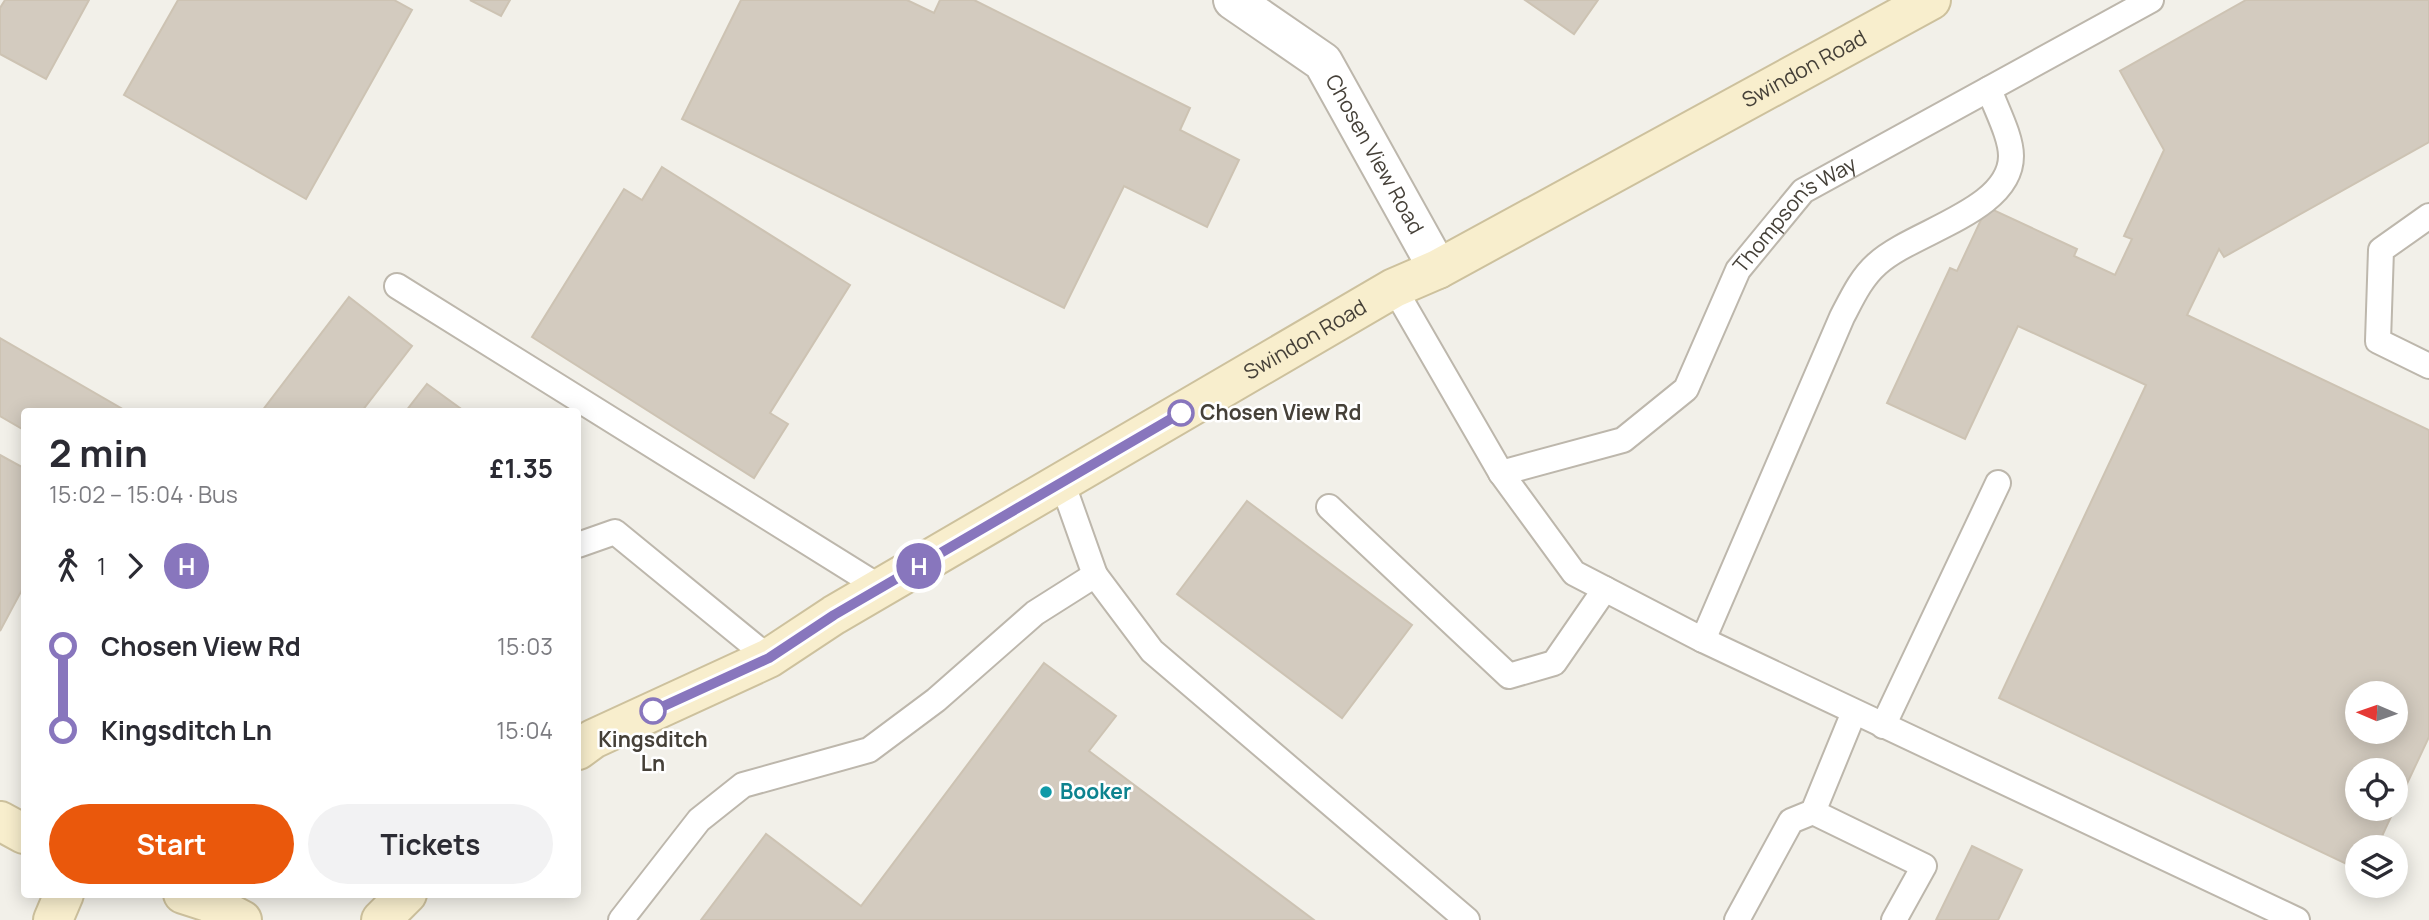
<!DOCTYPE html>
<html lang="en">
<head>
<meta charset="utf-8">
<style>
	:root { --surface:#fff; --page:#f2f2f3; --text:#2b2b33; --muted:#7c7c81; --accent:#ea580c }
	body { margin:0; font-family:Manrope,sans-serif; background:var(--page); color:var(--text); height:100vh; display:flex; flex-direction:column; font-size:26px; white-space:nowrap }
	* { box-sizing:border-box; margin:0 }
	p { font-size:23px; color:var(--muted) }
	.icon { flex:none; width:38px; height:38px; fill:none; stroke:currentColor; stroke-width:2; stroke-linecap:round; stroke-linejoin:round }
	.map { position:relative; flex:1; overflow:hidden }
	.panel { position:absolute; left:21px; top:408px; width:560px; height:490px; display:flex; flex-direction:column; background:var(--surface); border-radius:7px; box-shadow:0 4px 18px #0003 }
	.panel>* { flex:none }
	.badge { padding:0 14px; border-radius:23px; font-size:24px; line-height:46px }
	.needle { width:46px; rotate:272deg }
	.fabs { position:absolute; left:2345px; top:681px; display:grid; gap:14px }
	.fabs a { display:grid; place-items:center; width:63px; height:63px; border-radius:50%; background:var(--surface); box-shadow:0 4px 18px #0003; font-size:35px }
	.map>.badge { position:absolute; translate:-50% -50%; box-shadow:0 0 0 4px #fff }
	.legs { display:flex; align-items:center; gap:10px; height:77px; padding:0 28px; font-size:23px }
	.legs p { margin-inline-start:auto }
	.head { display:flex; align-items:center; justify-content:space-between; height:119px; padding:0 28px }
	h1 { font-size:38px; font-weight:700; line-height:52px }
	.button { display:flex; gap:14px; margin-top:auto; padding:14px 28px }
	.button a { flex:1; height:80px; border-radius:42px; background:var(--accent); color:#fff; font-size:28px; font-weight:700; line-height:80px; text-align:center }
	.button a+a { background:var(--page); color:var(--text) }
	ul { padding:0 28px; list-style:none }
	li { display:flex; align-items:center; gap:24px; height:84px; font-size:26px }
	li i { display:grid; place-items:center; width:10px; height:100%; margin:0 9px; background:currentColor }
	li i::after { content:''; width:18px; height:18px; margin:-9px; border:5px solid; border-radius:50%; background:var(--surface) }
	li p { margin-inline-start:auto }
	li:first-child i { background:linear-gradient(#0000 50%,currentColor 0) }
	li:last-child i { background:linear-gradient(currentColor 50%,#0000 0) }
	.map>svg:first-child { display:block }
	.building { fill:#d3cbbf; stroke:#cdc3b3; stroke-width:2; fill-rule:evenodd }
	.lines { fill:none; stroke-linecap:round; stroke-linejoin:round }
	.lane-casing { stroke:#bdb7ac; stroke-width:28 }
	.street-casing { stroke:#bdb7ac; stroke-width:42 }
	.secondary-casing { stroke:#cdc19d; stroke-width:42 }
	.lane { stroke:#fff; stroke-width:24 }
	.street { stroke:#fff; stroke-width:38 }
	.secondary { stroke:#f8eecd; stroke-width:38 }
	.line-1-casing { stroke:#fff; stroke-width:16 }
	.line-1 { stroke:#8876bd; stroke-width:10 }
	.stop-1-dot { fill:#fff; stroke:#8876bd; stroke-width:3.5 }
	.culture-dot { fill:#0f9aa8; stroke:#fff; stroke-width:2.5 }
	.labels { text-anchor:middle; stroke-width:5; stroke-linejoin:round; paint-order:stroke }
	.street-label { font-size:21px; fill:#454038; stroke:#fff }
	.stop-label { font-size:21px; font-weight:bold; fill:#454038; stroke:#fff; text-anchor:start }
	.culture-label { font-size:21px; font-weight:bold; fill:#0d838f; stroke:#fff; text-anchor:start }
</style>
</head>
<body>
<div class="map">
<svg width="2429" height="920" viewBox="0 0 2429 920">
	<rect width="100%" height="100%" fill="#f2f0e9"/>
	<g class="building">
		<polygon points="5,0 89,0 46,79 0,54 0,8"/>
		<polygon points="178,0 394,0 412,10 306,199 124,95"/>
		<polygon points="470,0 510,0 501,16"/>
		<polygon points="741,0 907,0 934,13 940,0 974,0 1190,108 1180,130 1239,160 1207,227 1124,186 1064,308 682,119"/>
		<polygon points="1525,0 1598,0 1574,34"/>
		<path d="M2246 0H2429V142L2224 257 2219 249 2187 315 2429 430V737L2396 807V770H2357V808H2395L2377 847H2357V869L1999 698 2146 385 2018 326 1965 439 1887 403 1950 268 1957 271 1987 207 2077 249 2074 256 2115 275 2132 239 2124 236 2164 150 2120 71ZM2357 693H2396V732H2357Z"/>
		<polygon points="662,167 850,285 770,413 788,424 754,478 532,337 624,189 642,200"/>
		<polygon points="349,297 412,346 362,411 262,411"/>
		<polygon points="0,338 126,411 24,411 24,430 0,416"/>
		<polygon points="427,384 464,411 406,411"/>
		<polygon points="0,455 24,468 24,586 0,631"/>
		<polygon points="1247,501 1412,625 1342,718 1177,594"/>
		<polygon points="1044,663 1116,716 1089,751 1314,920 701,920 766,834 861,906"/>
		<polygon points="1972,846 2022,870 1998,920 1936,920"/>
	</g>
	<g class="lines">
		<g class="lane-casing">
			<g id="lane">
				<polyline points="2429,216 2381,250 2378,341 2429,366"/>
				<polyline points="397,286 881,588"/>
				<polyline points="1394,288 1501,473 1574,573 1703,640 2297,920"/>
				<path id="s1" d="M1501 473 1623 440 1686 389 1738 270 1803 191 2151 0"/>
				<polyline points="1329,507 1509,676 1554,663 1605,589"/>
				<polyline points="578,545 615,532 769,658"/>
				<polyline points="1095,575 1152,651 1467,920"/>
				<path d="M1703 640 1842 317C1852 298 1861 278 1877 264 1913 231 2011 211 2011 156 2011 136 1996 109 1989 89"/>
				<polyline points="1883,726 1998,483"/>
				<polyline points="1813,812 1924,866 1894,920"/>
				<polyline points="621,920 699,820 743,785 869,750 936,700 1035,613 1095,575 1062,482"/>
				<polyline points="1737,920 1791,821 1813,812 1854,712"/>
			</g>
		</g>
		<g class="street-casing">
			<g id="street">
				<path id="s2" d="M1233 0 1323 62 1438 269"/>
			</g>
		</g>
		<g class="secondary-casing">
			<g id="secondary">
				<path id="s3" d="M578 750 593 739 769 658 834 615 1394 288 1438 269 1931 0"/>
				<polyline points="0,821 24,834"/>
				<polyline points="183,894 208,902 242,920"/>
				<polyline points="53,920 64,894"/>
				<polyline points="381,920 407,894"/>
			</g>
		</g>
		<use href="#lane" class="lane"/>
		<use href="#street" class="street"/>
		<use href="#secondary" class="secondary"/>
	</g>
	<g class="lines">
		<g class="line-1-casing">
			<polyline id="line-1" points="653,711 769,658 834,615 1181,413"/>
		</g>
		<use href="#line-1" class="line-1"/>
	</g>
	<g class="stop-1-dot">
		<circle cx="1181" cy="413" r="12"/>
		<circle cx="653" cy="711" r="12"/>
	</g>
	<circle class="culture-dot" cx="1046" cy="792" r="7"/>
	<g class="labels">
		<g class="street-label">
			<text dy="7" stroke="none"><textPath href="#s3" startOffset="1404">Swindon Road</textPath></text>
			<text dy="7" stroke="none"><textPath href="#s2" startOffset="215">Chosen View Road</textPath></text>
			<text dy="7" stroke="none"><textPath href="#s1" startOffset="418">Thompson's Way</textPath></text>
			<text dy="7" stroke="none"><textPath href="#s3" startOffset="836">Swindon Road</textPath></text>
		</g>
		<g class="stop-label">
			<text x="1200" y="420">Chosen View Rd</text>
			<text x="653" y="747" text-anchor="middle">Kingsditch<tspan x="653" dy="24">Ln</tspan></text>
		</g>
		<g class="culture-label">
			<text x="1060" y="799">Booker</text>
		</g>
	</g>
</svg>
<div class="fabs">
<a><svg class="needle" viewBox="-14 -14 28 28"><path d="M0-13l5 13h-10z" fill="#e53935"/><path d="M0 13l5-13h-10z" fill="#7c7c81"/></svg></a>
<a><svg class="icon" aria-label="locate" viewBox="0 0 24 24"><circle cx="12" cy="12" r="6"/><path d="M12 2v4M12 18v4M2 12h4M18 12h4"/></svg></a>
<a><svg class="icon" aria-label="layers" viewBox="0 0 24 24"><path d="M12 4l9 5-9 5-9-5zM3 14l9 5 9-5"/></svg></a>
</div>
<b class="badge" style="left:919px;top:566px;background:#8876bd;color:#fff">H</b>
<section class="panel">
<div class="head"><div><h1>2 min</h1><p>15:02 – 15:04 · Bus</p></div><b>£1.35</b></div>
<div class="legs"><svg class="icon" aria-label="walk" viewBox="0 0 24 24"><circle cx="13" cy="4" r="2"/><path d="M13 8l-2 6 4 7M11 14l-3 7M7 12l3-4h3l4 4"/></svg>1<svg class="icon" aria-label="forward" viewBox="0 0 24 24"><path d="M9 5l7 7-7 7"/></svg><b class="badge" style="background:#8876bd;color:#fff">H</b></div>
<ul>
<li><i style="color:#8876bd"></i><b>Chosen View Rd</b><p>15:03</p></li>
<li><i style="color:#8876bd"></i><b>Kingsditch Ln</b><p>15:04</p></li>
</ul>
<div class="button"><a>Start</a><a>Tickets</a></div>
</section>
</div>
</body>
</html>
